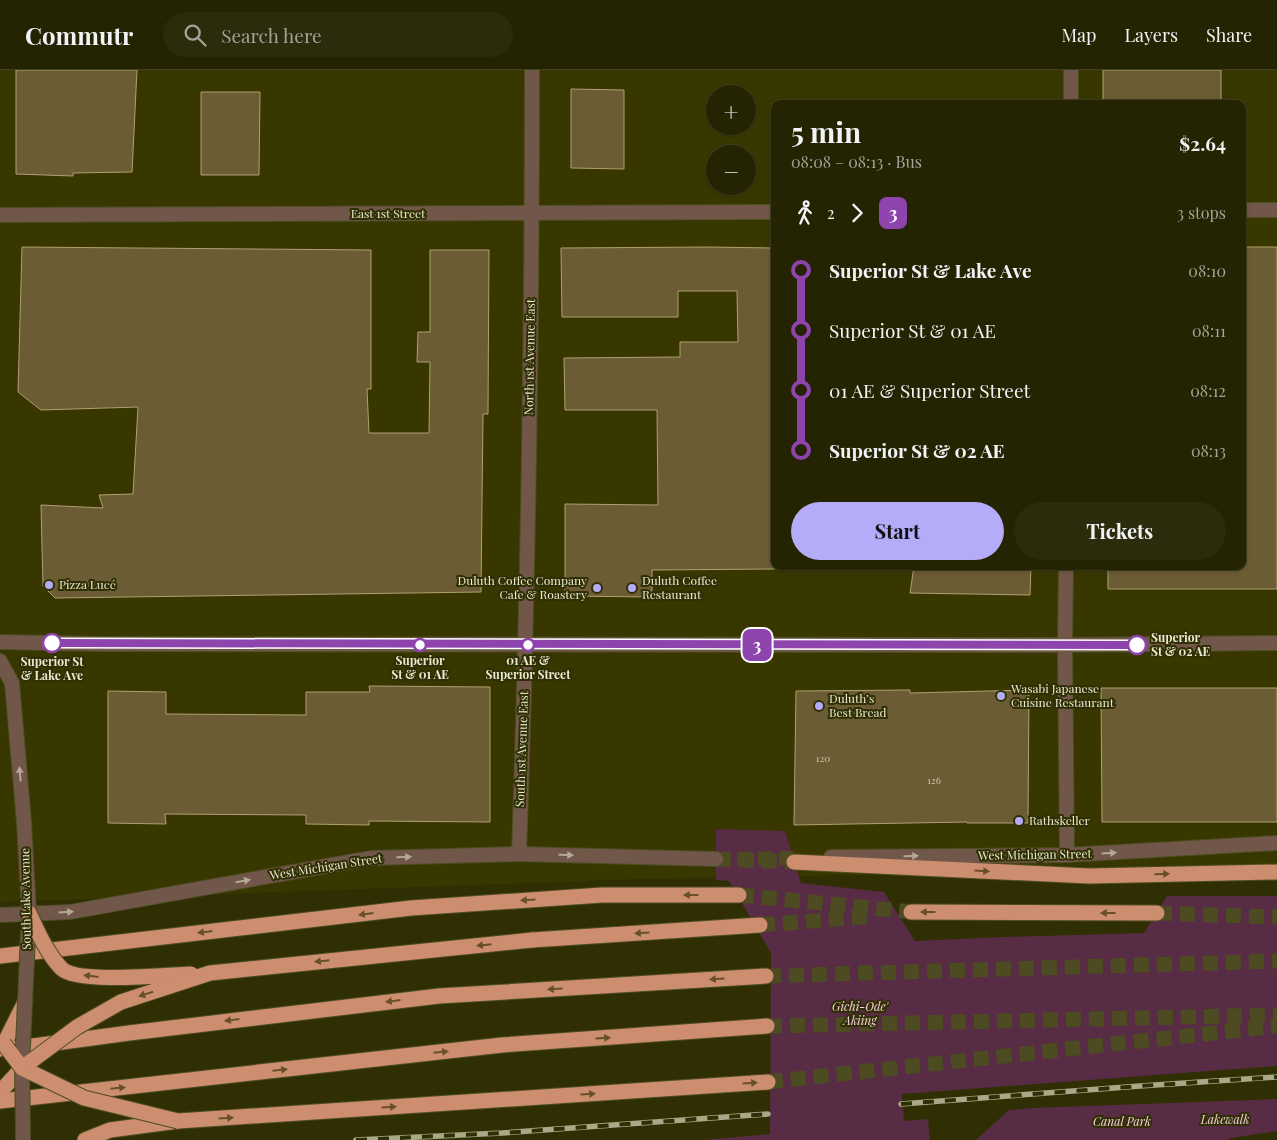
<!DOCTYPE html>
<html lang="en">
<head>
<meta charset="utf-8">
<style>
	:root { --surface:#242302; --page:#2c2b0c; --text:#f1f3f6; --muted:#a3a499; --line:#414024; --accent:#b4acf9 }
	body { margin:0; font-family:"Playfair Display",serif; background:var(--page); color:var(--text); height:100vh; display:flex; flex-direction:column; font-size:19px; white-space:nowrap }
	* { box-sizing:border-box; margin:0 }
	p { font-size:16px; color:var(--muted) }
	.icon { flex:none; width:28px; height:28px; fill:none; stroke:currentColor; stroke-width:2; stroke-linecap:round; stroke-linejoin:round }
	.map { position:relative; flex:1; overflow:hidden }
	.side { position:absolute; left:771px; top:30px; width:475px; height:470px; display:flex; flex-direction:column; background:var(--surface); border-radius:10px; box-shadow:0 1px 4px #0004,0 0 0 1px var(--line) }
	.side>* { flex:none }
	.badge { padding:0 10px; border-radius:8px; font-size:18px; line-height:32px }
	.tools { position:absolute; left:706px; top:15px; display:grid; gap:10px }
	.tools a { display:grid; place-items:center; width:50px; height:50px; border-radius:50%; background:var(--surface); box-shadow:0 1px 4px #0004,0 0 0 1px var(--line); font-size:25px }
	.map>.badge { position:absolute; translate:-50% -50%; box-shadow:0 0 0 2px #fff }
	.legs { display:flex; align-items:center; gap:8px; height:55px; padding:0 20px; font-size:16px }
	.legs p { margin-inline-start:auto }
	.overview { display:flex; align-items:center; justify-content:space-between; height:85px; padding:0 20px }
	h1 { font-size:28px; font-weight:700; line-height:38px }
	.cta { display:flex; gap:10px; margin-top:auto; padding:10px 20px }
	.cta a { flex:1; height:58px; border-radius:30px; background:var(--accent); color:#111; font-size:20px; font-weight:700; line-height:58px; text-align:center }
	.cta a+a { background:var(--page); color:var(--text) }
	ul { padding:0 20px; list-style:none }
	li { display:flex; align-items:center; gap:18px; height:60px; font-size:19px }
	li i { display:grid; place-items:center; width:8px; height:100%; margin:0 6px; background:currentColor }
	li i::after { content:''; width:12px; height:12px; margin:-6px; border:4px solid; border-radius:50%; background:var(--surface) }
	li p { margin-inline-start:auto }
	li:first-child i { background:linear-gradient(#0000 50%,currentColor 0) }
	li:last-child i { background:linear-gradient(currentColor 50%,#0000 0) }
	header { display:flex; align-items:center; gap:30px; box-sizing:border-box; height:70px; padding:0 25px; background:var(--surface); border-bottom:1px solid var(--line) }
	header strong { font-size:24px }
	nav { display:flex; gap:28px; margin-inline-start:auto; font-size:18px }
	.search { width:350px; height:45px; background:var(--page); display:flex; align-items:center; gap:12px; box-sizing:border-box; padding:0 18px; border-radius:28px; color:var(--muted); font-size:19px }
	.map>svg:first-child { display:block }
	.built { fill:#393700; fill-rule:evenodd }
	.green { fill:#582c44 }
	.pier { fill:#302f03 }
	.building { fill:#6c5c34; stroke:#b09f75 }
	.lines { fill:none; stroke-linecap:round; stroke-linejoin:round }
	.tertiary-tunnel { stroke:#4c4b22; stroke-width:14; stroke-dasharray:14 7; stroke-linecap:butt }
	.motorway-tunnel { stroke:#4c4b22; stroke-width:15; stroke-dasharray:15 8; stroke-linecap:butt }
	.minor-casing { stroke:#4e4d24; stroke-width:16 }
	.tertiary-casing { stroke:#4e4d24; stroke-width:16 }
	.motorway-casing { stroke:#4e4d24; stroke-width:17 }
	.minor { stroke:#70574a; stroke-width:14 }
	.tertiary { stroke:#70574a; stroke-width:14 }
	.motorway { stroke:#cc8e6e; stroke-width:15 }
	.rail-casing { stroke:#a9a98a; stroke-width:5.5 }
	.rail { stroke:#302f03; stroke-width:4; stroke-dasharray:11; stroke-linecap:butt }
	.tertiary-bridge-casing { stroke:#4e4d24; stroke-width:16; stroke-linecap:butt }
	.motorway-bridge-casing { stroke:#4e4d24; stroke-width:17; stroke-linecap:butt }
	.tertiary-bridge { stroke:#70574a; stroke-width:14 }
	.motorway-bridge { stroke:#cc8e6e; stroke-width:15 }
	.oneway { fill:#b3a795 }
	.oneway2 { fill:#675028 }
	.line-1-casing { stroke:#fff; stroke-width:11 }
	.line-1 { stroke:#8e44ad; stroke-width:8 }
	.poi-dot { fill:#b4acf9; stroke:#302f03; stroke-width:2 }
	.stop-1-dot { fill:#fff; stroke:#8e44ad; stroke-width:2.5 }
	.labels { text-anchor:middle; stroke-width:4; stroke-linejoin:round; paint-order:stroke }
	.number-label { font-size:10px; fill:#cac6aa }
	.street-label { font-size:12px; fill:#e9e9d2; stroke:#302f03 }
	.poi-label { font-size:12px; fill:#e9e9d2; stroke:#302f03; text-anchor:start }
	.stop-label { font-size:12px; font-weight:bold; fill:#e9e9d2; stroke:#302f03 }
	.park-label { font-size:12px; font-style:italic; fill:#f5d0e1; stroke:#302f03 }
</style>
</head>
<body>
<header>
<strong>Commutr</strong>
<div class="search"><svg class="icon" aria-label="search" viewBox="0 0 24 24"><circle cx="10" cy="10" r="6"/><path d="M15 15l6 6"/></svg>Search here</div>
<nav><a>Map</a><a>Layers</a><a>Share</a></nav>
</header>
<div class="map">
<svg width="1277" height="1070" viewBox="0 0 1277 1070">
	<rect width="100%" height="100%" fill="#302f03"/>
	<path class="built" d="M0 0H1277V797L640 809 0 832ZM715 24H748V56H715ZM775 34H1242V496H775ZM715 84H748V116H715Z"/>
	<g class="green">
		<polygon points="716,759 785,761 801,813 884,822 915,871 1003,867 1144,863 1167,826 1277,826 1277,996 902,1024 904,1051 928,1049 930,1070 704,1070 770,1064 771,883 729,811 716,810"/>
		<polygon points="1277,1029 1277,1064 1230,1070 976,1070 1009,1040 1033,1038"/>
	</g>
	<polygon class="pier" points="1277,1061 1277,1070 1228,1070 1230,1068"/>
	<g class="building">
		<polygon points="16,0 137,0 132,102 73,103 73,106 16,104"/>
		<rect x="1103" y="0" width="118" height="34"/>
		<polygon points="571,19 624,20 624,99 571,98"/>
		<polygon points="201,22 260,22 259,105 201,105"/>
		<polygon points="22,177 371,180 371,319 367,319 369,363 429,363 430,292 417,292 418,262 430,262 430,180 489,180 488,344 483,344 481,522 55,528 43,516 41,435 103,438 99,425 133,424 138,337 41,340 18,322"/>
		<polygon points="706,177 775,178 775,499 652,500 652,527 565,526 565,434 658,435 657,340 565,340 564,288 680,287 680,272 738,272 737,221 678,221 678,247 562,247 561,178"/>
		<polygon points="1242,177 1277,177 1277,519 1108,519 1108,496 1242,496"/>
		<polygon points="914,496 1031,496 1030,525 910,523"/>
		<polygon points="369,616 490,617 490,752 369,751 369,755 306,754 306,745 165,744 166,754 108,753 108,621 166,622 166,644 306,645 306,622 370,622"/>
		<polygon points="1101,618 1277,618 1277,752 1102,752"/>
		<polygon points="910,620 910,623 1029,620 1028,753 967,753 967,752 794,755 796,621"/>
	</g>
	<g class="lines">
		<polyline class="tertiary-tunnel" points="716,789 793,788"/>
		<g class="motorway-tunnel">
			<polyline points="716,789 794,792"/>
			<polyline points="739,825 911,842"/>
			<polyline points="1157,843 1277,847"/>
			<polyline points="760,855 875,846"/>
			<polyline points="766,906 1277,891"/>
			<polyline points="767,956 1277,945"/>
			<polyline points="768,1012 1277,956"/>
		</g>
		<g class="minor-casing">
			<g id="minor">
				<polyline points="1071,34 1071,0"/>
				<polyline points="1066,496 1065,575 1067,785"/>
				<path d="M519 784C528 523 532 261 532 0"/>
			</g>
		</g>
		<g class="tertiary-casing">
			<g id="tertiary">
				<polyline points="1242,140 1277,140"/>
				<polyline points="0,145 775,142"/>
				<polyline points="0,572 102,574 1065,575 1277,573"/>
				<polyline points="0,591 12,613 24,752"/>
				<polyline points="831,787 1067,785 1277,773"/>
				<polyline points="0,845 70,842 371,788 519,784 716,789"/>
				<polyline points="23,1057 23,1070"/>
			</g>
		</g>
		<g class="motorway-casing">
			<g id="motorway">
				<polyline points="794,792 1089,806 1277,802"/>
				<polyline points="911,842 1157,843"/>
				<polyline points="532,870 760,855"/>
				<polyline points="0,886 411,838 602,825 739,825"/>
				<polyline points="0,979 4,974 25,932"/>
				<polyline points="11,979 129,963 439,926 766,906"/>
				<polyline points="0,1022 22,998"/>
				<polyline points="0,1031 502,975 767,956"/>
				<polyline points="85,1070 110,1060 178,1051 768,1012"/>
			</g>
		</g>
		<use href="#minor" class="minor"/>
		<use href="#tertiary" class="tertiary"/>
		<use href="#motorway" class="motorway"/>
		<g class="rail-casing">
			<g id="rail">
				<polyline points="901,1034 1140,1016 1277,1007"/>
				<polyline points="356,1070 502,1063 768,1044"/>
			</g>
		</g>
		<use href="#rail" class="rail"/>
		<g class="tertiary-bridge-casing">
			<polyline id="tertiary-bridge" points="23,1057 22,998 29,843 24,752"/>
		</g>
		<g class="motorway-bridge-casing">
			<g id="motorway-bridge">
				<path d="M29 843C38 862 47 884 62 899 79 914 166 905 191 904"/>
				<polyline points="4,974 22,998 84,1028 178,1051"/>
				<polyline points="22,998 77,957 121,932 210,903 532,870"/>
			</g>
		</g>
		<use href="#tertiary-bridge" class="tertiary-bridge"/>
		<use href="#motorway-bridge" class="motorway-bridge"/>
	</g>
	<defs><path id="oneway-solid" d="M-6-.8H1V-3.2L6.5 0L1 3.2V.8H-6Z" transform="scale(1.25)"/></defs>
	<g class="oneway">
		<use href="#oneway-solid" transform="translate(20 704) rotate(-95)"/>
		<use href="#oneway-solid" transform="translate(1109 783) rotate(-3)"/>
		<use href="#oneway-solid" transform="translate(566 785) rotate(1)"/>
		<use href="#oneway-solid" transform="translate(911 786) rotate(-1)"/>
		<use href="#oneway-solid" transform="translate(404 787) rotate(-1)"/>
		<use href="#oneway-solid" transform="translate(243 811) rotate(-10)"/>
		<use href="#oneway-solid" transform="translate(66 842) rotate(-4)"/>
	</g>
	<g class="oneway2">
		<use href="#oneway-solid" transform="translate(982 801) rotate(3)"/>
		<use href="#oneway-solid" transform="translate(1162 804) rotate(-1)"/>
		<use href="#oneway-solid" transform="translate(691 825) rotate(-180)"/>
		<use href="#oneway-solid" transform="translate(528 830) rotate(176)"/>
		<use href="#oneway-solid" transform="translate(928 842) rotate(-180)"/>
		<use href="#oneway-solid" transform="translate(1108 843) rotate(-180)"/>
		<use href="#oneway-solid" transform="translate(366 844) rotate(173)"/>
		<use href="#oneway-solid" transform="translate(205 862) rotate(173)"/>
		<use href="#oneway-solid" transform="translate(642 863) rotate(176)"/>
		<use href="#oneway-solid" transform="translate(484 875) rotate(174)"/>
		<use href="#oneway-solid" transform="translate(322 891) rotate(174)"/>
		<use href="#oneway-solid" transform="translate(91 906) rotate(-173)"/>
		<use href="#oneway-solid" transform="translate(717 909) rotate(176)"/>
		<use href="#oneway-solid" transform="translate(555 919) rotate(176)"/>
		<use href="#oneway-solid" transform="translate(146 924) rotate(162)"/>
		<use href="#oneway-solid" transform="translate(393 931) rotate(173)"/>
		<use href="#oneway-solid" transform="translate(232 950) rotate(173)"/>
		<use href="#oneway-solid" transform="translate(603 968) rotate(-4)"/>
		<use href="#oneway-solid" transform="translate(441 982) rotate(-6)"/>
		<use href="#oneway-solid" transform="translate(280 1000) rotate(-6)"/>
		<use href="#oneway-solid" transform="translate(750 1013) rotate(-4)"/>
		<use href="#oneway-solid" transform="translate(118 1018) rotate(-6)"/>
		<use href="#oneway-solid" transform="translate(588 1024) rotate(-4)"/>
		<use href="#oneway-solid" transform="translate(389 1037) rotate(-4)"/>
		<use href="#oneway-solid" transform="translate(226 1048) rotate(-4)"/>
	</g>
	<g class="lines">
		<g class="line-1-casing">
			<polyline id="line-1" points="52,573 1137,575"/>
		</g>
		<use href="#line-1" class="line-1"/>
	</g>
	<g class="poi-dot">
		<circle cx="49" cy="515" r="5"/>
		<circle cx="597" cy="518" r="5"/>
		<circle cx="632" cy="518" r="5"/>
		<circle cx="1001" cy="626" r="5"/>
		<circle cx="819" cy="636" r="5"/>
		<circle cx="1019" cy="751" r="5"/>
	</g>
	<g class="stop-1-dot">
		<circle cx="52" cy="573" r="9"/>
		<circle cx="420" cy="575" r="6"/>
		<circle cx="528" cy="575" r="6"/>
		<circle cx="1137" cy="575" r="9"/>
	</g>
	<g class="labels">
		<g class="number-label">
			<text x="823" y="692">120</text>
			<text x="934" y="714">126</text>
		</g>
		<g class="street-label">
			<text x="388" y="148">East 1st Street</text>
			<text transform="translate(530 287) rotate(-89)" y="4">North 1st Avenue East</text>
			<text transform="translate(522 679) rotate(-88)" y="4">South 1st Avenue East</text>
			<text transform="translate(1035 785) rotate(-1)" y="4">West Michigan Street</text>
			<text transform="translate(326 797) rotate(-9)" y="4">West Michigan Street</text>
			<text transform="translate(26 829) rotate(-91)" y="4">South Lake Avenue</text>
		</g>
		<g class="poi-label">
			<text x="587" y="515" text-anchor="end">Duluth Coffee Company<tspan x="587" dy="14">Cafe &amp; Roastery</tspan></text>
			<text x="642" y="515">Duluth Coffee<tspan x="642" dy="14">Restaurant</tspan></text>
			<text x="59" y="519">Pizza Lucé</text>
			<text x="1011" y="623">Wasabi Japanese<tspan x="1011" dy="14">Cuisine Restaurant</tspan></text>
			<text x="829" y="633">Duluth’s<tspan x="829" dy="14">Best Bread</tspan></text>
			<text x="1029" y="755">Rathskeller</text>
		</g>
		<g class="stop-label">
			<text x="1151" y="572" text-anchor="start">Superior<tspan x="1151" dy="14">St &amp; 02 AE</tspan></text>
			<text x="420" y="595">Superior<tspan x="420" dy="14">St &amp; 01 AE</tspan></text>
			<text x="528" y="595">01 AE &amp;<tspan x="528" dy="14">Superior Street</tspan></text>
			<text x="52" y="596">Superior St<tspan x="52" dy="14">&amp; Lake Ave</tspan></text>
		</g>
		<g class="park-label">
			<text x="860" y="941">Gichi-Ode'<tspan x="860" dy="14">Akiing</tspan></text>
			<text x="1225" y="1054">Lakewalk</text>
			<text x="1122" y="1056">Canal Park</text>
		</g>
	</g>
</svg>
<div class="tools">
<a>+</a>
<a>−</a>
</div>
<b class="badge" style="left:757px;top:575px;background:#8e44ad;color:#fff">3</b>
<section class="side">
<div class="overview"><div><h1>5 min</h1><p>08:08 – 08:13 · Bus</p></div><b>$2.64</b></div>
<div class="legs"><svg class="icon" aria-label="walk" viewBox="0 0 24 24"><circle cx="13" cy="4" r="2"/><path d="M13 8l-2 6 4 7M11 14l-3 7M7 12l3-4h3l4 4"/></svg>2<svg class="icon" aria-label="forward" viewBox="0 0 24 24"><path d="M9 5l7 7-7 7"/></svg><b class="badge" style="background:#8e44ad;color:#fff">3</b><p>3 stops</p></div>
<ul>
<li><i style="color:#8e44ad"></i><b>Superior St &amp; Lake Ave</b><p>08:10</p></li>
<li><i style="color:#8e44ad"></i><span>Superior St &amp; 01 AE</span><p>08:11</p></li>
<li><i style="color:#8e44ad"></i><span>01 AE &amp; Superior Street</span><p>08:12</p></li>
<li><i style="color:#8e44ad"></i><b>Superior St &amp; 02 AE</b><p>08:13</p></li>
</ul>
<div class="cta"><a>Start</a><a>Tickets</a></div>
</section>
</div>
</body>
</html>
